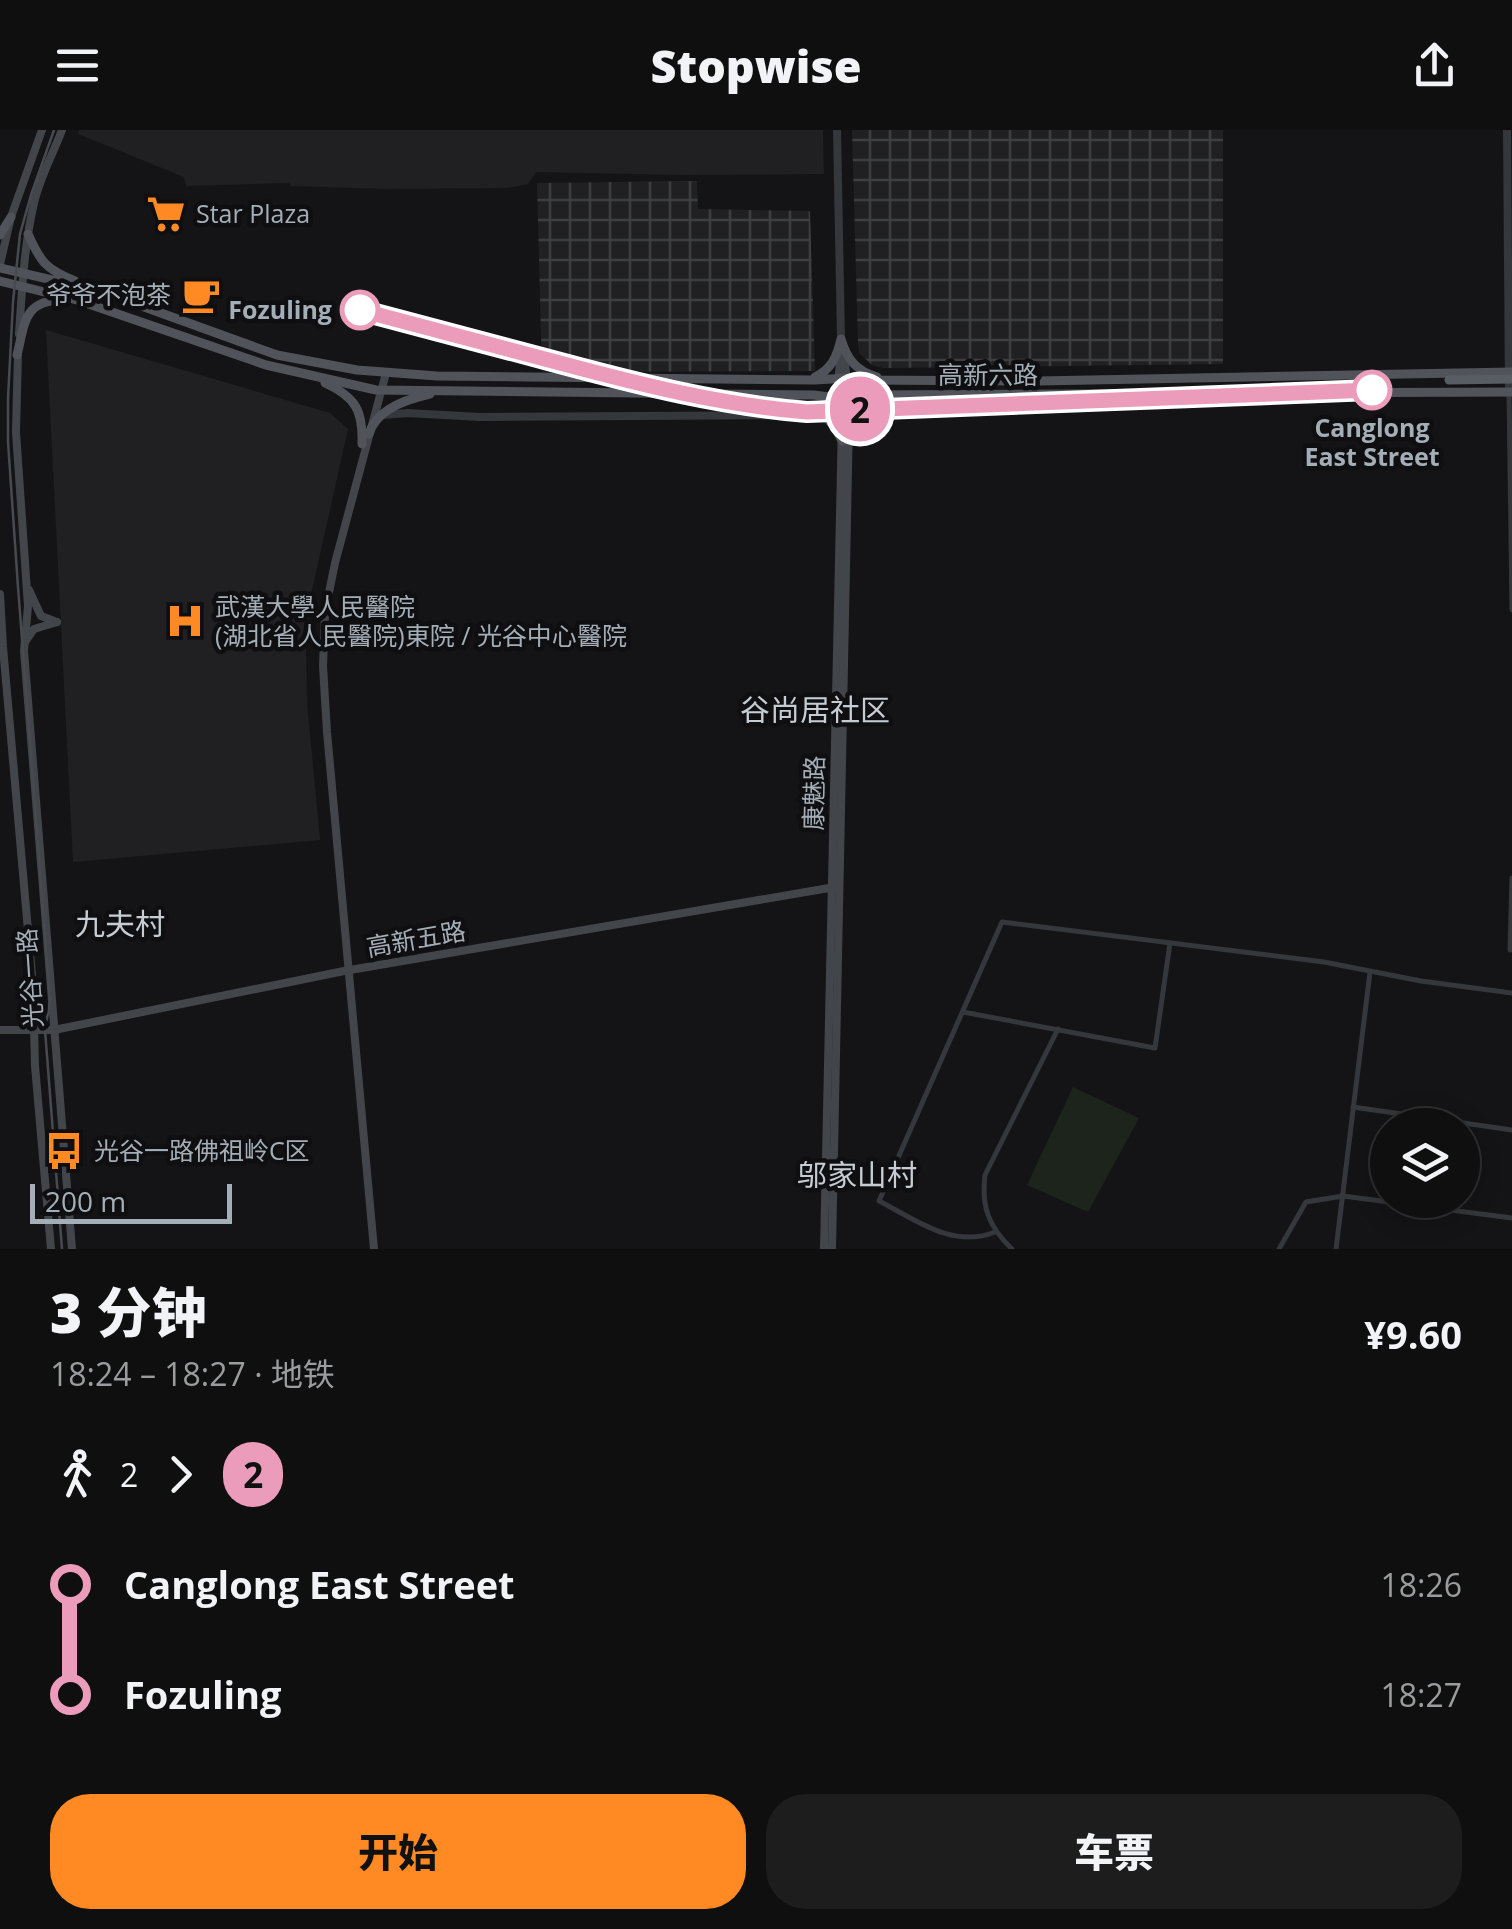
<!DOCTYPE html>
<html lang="zh">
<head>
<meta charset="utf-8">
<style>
	:root { --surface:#0f0f10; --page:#1d1d1e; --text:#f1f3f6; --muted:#9b9c9f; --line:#2f2f30; --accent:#ff8923 }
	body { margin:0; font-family:"Open Sans","Noto Sans SC",sans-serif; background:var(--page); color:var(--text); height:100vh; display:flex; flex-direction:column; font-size:38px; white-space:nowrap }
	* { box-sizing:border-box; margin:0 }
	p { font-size:32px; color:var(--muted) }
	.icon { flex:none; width:55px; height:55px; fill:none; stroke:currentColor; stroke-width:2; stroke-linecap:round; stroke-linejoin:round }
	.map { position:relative; height:1119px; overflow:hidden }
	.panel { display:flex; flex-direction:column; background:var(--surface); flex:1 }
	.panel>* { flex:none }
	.badge { padding:0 20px; border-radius:32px; font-size:35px; line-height:65px }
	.controls { position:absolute; left:1370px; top:978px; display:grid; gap:20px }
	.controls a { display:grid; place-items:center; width:110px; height:110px; border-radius:50%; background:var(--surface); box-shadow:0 5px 25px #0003,0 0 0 2px var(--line); font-size:50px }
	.scale { position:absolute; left:30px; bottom:25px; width:202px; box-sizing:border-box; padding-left:10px; border:5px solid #a4aeb7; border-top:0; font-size:28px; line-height:35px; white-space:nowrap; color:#a4aeb7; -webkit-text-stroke:8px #0f0f11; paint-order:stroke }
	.map>.badge { position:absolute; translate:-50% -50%; box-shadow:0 0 0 5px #fff }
	.legs { display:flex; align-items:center; gap:15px; height:110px; padding:0 50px; font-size:32px }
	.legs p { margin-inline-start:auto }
	.head { display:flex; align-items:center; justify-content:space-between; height:170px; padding:0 50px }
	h1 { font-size:55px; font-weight:800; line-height:75px }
	.cta { display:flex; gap:20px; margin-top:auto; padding:20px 50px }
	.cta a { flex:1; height:115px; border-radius:40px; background:var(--accent); color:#111; font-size:40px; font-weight:800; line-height:115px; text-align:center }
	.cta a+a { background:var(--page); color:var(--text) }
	ul { padding:0 50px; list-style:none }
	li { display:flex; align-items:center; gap:35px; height:110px; font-size:38px }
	li i { display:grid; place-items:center; width:15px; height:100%; margin:0 12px; background:currentColor }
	li i::after { content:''; width:25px; height:25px; margin:-12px; border:8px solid; border-radius:50%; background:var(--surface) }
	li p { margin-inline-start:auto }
	li:first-child i { background:linear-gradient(#0000 50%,currentColor 0) }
	li:last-child i { background:linear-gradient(currentColor 50%,#0000 0) }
	header { display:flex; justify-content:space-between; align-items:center; height:130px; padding:0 50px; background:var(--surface); font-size:45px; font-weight:800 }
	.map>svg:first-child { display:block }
	.built { fill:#202023 }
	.industrial { fill:url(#industrial-grid) }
	.grass { fill:#1c241b }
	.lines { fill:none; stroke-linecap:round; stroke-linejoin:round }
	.minor { stroke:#34373b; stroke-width:5 }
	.tertiary { stroke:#34373b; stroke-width:8 }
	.secondary { stroke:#42464b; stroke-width:8 }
	.primary { stroke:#50545a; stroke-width:9 }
	.tram { stroke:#474b50; stroke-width:2.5 }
	.trunk-bridge { stroke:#585d63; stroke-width:9 }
	.line-1-casing { stroke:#fff; stroke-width:22 }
	.line-1 { stroke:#ec9cbb; stroke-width:15 }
	.stop-1-dot { fill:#fff; stroke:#ec9cbb; stroke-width:5 }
	.labels { text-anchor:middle; stroke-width:9; stroke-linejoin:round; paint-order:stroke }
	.poi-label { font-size:25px; fill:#a4aeb7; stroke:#0f0f11; text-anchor:start }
	.stop-label { font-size:25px; font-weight:bold; fill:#a4aeb7; stroke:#0f0f11; text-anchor:end }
	.street-label { font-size:25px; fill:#a4aeb7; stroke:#0f0f11 }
	.quarter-label { font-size:30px; fill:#c6ccd3; stroke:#0f0f11 }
</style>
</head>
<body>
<header><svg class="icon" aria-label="menu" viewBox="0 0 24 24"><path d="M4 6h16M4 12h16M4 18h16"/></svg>Stopwise<svg class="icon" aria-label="share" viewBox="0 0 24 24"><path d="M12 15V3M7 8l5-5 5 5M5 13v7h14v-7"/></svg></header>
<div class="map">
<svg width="1512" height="1119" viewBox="0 0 1512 1119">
	<defs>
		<pattern id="industrial-grid" width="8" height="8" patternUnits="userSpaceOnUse" patternTransform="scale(2.5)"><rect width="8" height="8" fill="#202023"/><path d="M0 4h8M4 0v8" fill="none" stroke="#3d3e41"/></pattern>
	</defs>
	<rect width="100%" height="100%" fill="#141416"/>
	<g class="built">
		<polygon points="79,0 823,0 824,44 684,45 536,42 528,54 508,58 387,59 291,56 289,53 186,56 184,47 78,4"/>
		<polygon points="46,200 330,283 348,299 311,465 306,516 307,572 320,710 73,732"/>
	</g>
	<g class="industrial">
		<polygon points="852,0 1223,0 1223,234 883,238 872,235 859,223 858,214"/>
		<polygon points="697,51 698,79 810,81 815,241 542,242 537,53"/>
	</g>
	<polygon class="grass" points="1073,957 1139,988 1088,1082 1027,1055"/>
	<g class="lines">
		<g class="minor">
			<polyline points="1509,262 1512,480"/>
			<polyline points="1510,820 1512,748"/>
			<polyline points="963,882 1155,918 1170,813"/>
			<polyline points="1353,977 1512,1000"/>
			<path d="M995 1102C953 1119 916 1090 879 1071L1002 792 1324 832 1421 851 1512 863"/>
			<path d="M1012 1119C989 1097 981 1077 985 1045L1058 899"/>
			<polyline points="1279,1119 1306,1072 1343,1066 1512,1088"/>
			<polyline points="1336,1119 1370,842"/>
		</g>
		<g class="tertiary">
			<polyline points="837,0 841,209"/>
			<polyline points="1507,0 1509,262"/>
			<polyline points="383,285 408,283 480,287 822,285"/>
		</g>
		<g class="secondary">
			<polyline points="0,134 11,87 42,0"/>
			<path d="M19 204C22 160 24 116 34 73 40 47 53 24 62 0"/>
			<polyline points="18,223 16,302 28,476 24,521 72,1119"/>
			<polyline points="29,460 41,486 57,492"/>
			<polyline points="0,464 3,517 33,857 35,936 51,1119"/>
			<polyline points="25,512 34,499 57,492"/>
			<polyline points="0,900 54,900 344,841 835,757"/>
			<polyline points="374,1119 327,602 323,536 325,482 335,433 386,243"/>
			<polyline points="824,1119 842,292 837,268 841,219"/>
			<polyline points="832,1119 849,291 849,267 843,217"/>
		</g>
		<g class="primary">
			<path d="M28 104C41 133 46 139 75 151"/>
			<polyline points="0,105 11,87"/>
			<polyline points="0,138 100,161 277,225 357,240 437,246 815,250 847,248 866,250 1039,251 1512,242"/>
			<polyline points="0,151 77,170 266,235 376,260 814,265 837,268 866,265 1512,262"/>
			<path d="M17 225C25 194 23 170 63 170"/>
			<path d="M815 247C832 239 837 226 841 209 847 229 856 241 877 247"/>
			<path d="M325 253C356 267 363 281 362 314"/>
			<path d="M777 268C808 277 829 279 842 311"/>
			<path d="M369 304C376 279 407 269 430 264"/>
			<path d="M849 311C857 279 871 278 900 268"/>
		</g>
		<polyline class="tram" points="54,0 31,65 20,104 13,172 8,268 8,312 18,457 50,871 45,900 62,1119"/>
		<polyline class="trunk-bridge" points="1449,250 1512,249"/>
	</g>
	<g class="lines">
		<g class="line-1-casing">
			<path id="line-1" d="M360 180C426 198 493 215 560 233 642 255 722 275 807 282L1372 260"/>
		</g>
		<use href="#line-1" class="line-1"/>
	</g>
	<defs>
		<g id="supermarket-bare" transform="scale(3)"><path d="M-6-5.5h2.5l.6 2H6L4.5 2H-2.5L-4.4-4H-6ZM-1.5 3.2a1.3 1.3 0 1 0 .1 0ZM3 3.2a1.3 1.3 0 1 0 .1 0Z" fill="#ff8923" stroke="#0f0f11" stroke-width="2.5" paint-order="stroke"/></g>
		<g id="cafe-bare" transform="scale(3)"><path d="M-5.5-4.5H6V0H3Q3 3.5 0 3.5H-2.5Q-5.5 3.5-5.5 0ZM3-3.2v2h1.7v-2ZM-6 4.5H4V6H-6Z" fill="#ff8923" stroke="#0f0f11" stroke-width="2.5" paint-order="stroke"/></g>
		<g id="hospital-bare" transform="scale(3)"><path d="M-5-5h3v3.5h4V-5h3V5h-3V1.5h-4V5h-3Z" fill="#ff8923" stroke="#0f0f11" stroke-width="2.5" paint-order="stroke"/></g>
		<g id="bus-bare" transform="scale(3)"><path d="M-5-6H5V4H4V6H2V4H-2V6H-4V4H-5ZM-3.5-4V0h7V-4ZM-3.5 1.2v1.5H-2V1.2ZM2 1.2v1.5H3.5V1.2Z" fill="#ff8923" stroke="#0f0f11" stroke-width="2.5" paint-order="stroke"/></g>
	</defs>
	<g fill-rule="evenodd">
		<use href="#supermarket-bare" x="166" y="84"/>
		<use href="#cafe-bare" x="201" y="165"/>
		<use href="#hospital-bare" x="185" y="491"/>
		<use href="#bus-bare" x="64" y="1021"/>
	</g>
	<g class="stop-1-dot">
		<circle cx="360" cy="180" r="18"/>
		<circle cx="1372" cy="260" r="18"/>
	</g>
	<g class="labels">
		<g class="poi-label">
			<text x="196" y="93">Star Plaza</text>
			<text x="171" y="174" text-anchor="end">爷爷不泡茶</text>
			<text x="215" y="486">武漢大學人民醫院<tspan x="215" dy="29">(湖北省人民醫院)東院 / 光谷中心醫院</tspan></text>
			<text x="94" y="1030">光谷一路佛祖岭C区</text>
		</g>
		<g class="stop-label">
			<text x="332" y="189">Fozuling</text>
			<text x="1372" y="307" text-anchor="middle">Canglong<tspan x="1372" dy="29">East Street</tspan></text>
		</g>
		<g class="street-label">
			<text x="988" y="254">高新六路</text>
			<text transform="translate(814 663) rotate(-89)" y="9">康魅路</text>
			<text transform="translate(416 809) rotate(-10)" y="9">高新五路</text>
			<text transform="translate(30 848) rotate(-94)" y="9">光谷一路</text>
		</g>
		<g class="quarter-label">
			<text x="815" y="591">谷尚居社区</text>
			<text x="120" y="805">九夫村</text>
			<text x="857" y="1056">邬家山村</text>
		</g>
	</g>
</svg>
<div class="controls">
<a><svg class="icon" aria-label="layers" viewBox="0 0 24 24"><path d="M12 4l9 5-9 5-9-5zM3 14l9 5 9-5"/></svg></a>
</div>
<div class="scale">200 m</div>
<b class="badge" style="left:860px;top:279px;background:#ec9cbb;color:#111">2</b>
</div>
<section class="panel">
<div class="head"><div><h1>3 分钟</h1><p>18:24 – 18:27 · 地铁</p></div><b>¥9.60</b></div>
<div class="legs"><svg class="icon" aria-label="walk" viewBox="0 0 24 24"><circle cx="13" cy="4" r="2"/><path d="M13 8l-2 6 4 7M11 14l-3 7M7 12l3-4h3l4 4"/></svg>2<svg class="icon" aria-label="forward" viewBox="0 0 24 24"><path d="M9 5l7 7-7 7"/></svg><b class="badge" style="background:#ec9cbb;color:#111">2</b></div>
<ul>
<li><i style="color:#ec9cbb"></i><b>Canglong East Street</b><p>18:26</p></li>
<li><i style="color:#ec9cbb"></i><b>Fozuling</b><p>18:27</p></li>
</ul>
<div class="cta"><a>开始</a><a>车票</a></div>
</section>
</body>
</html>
